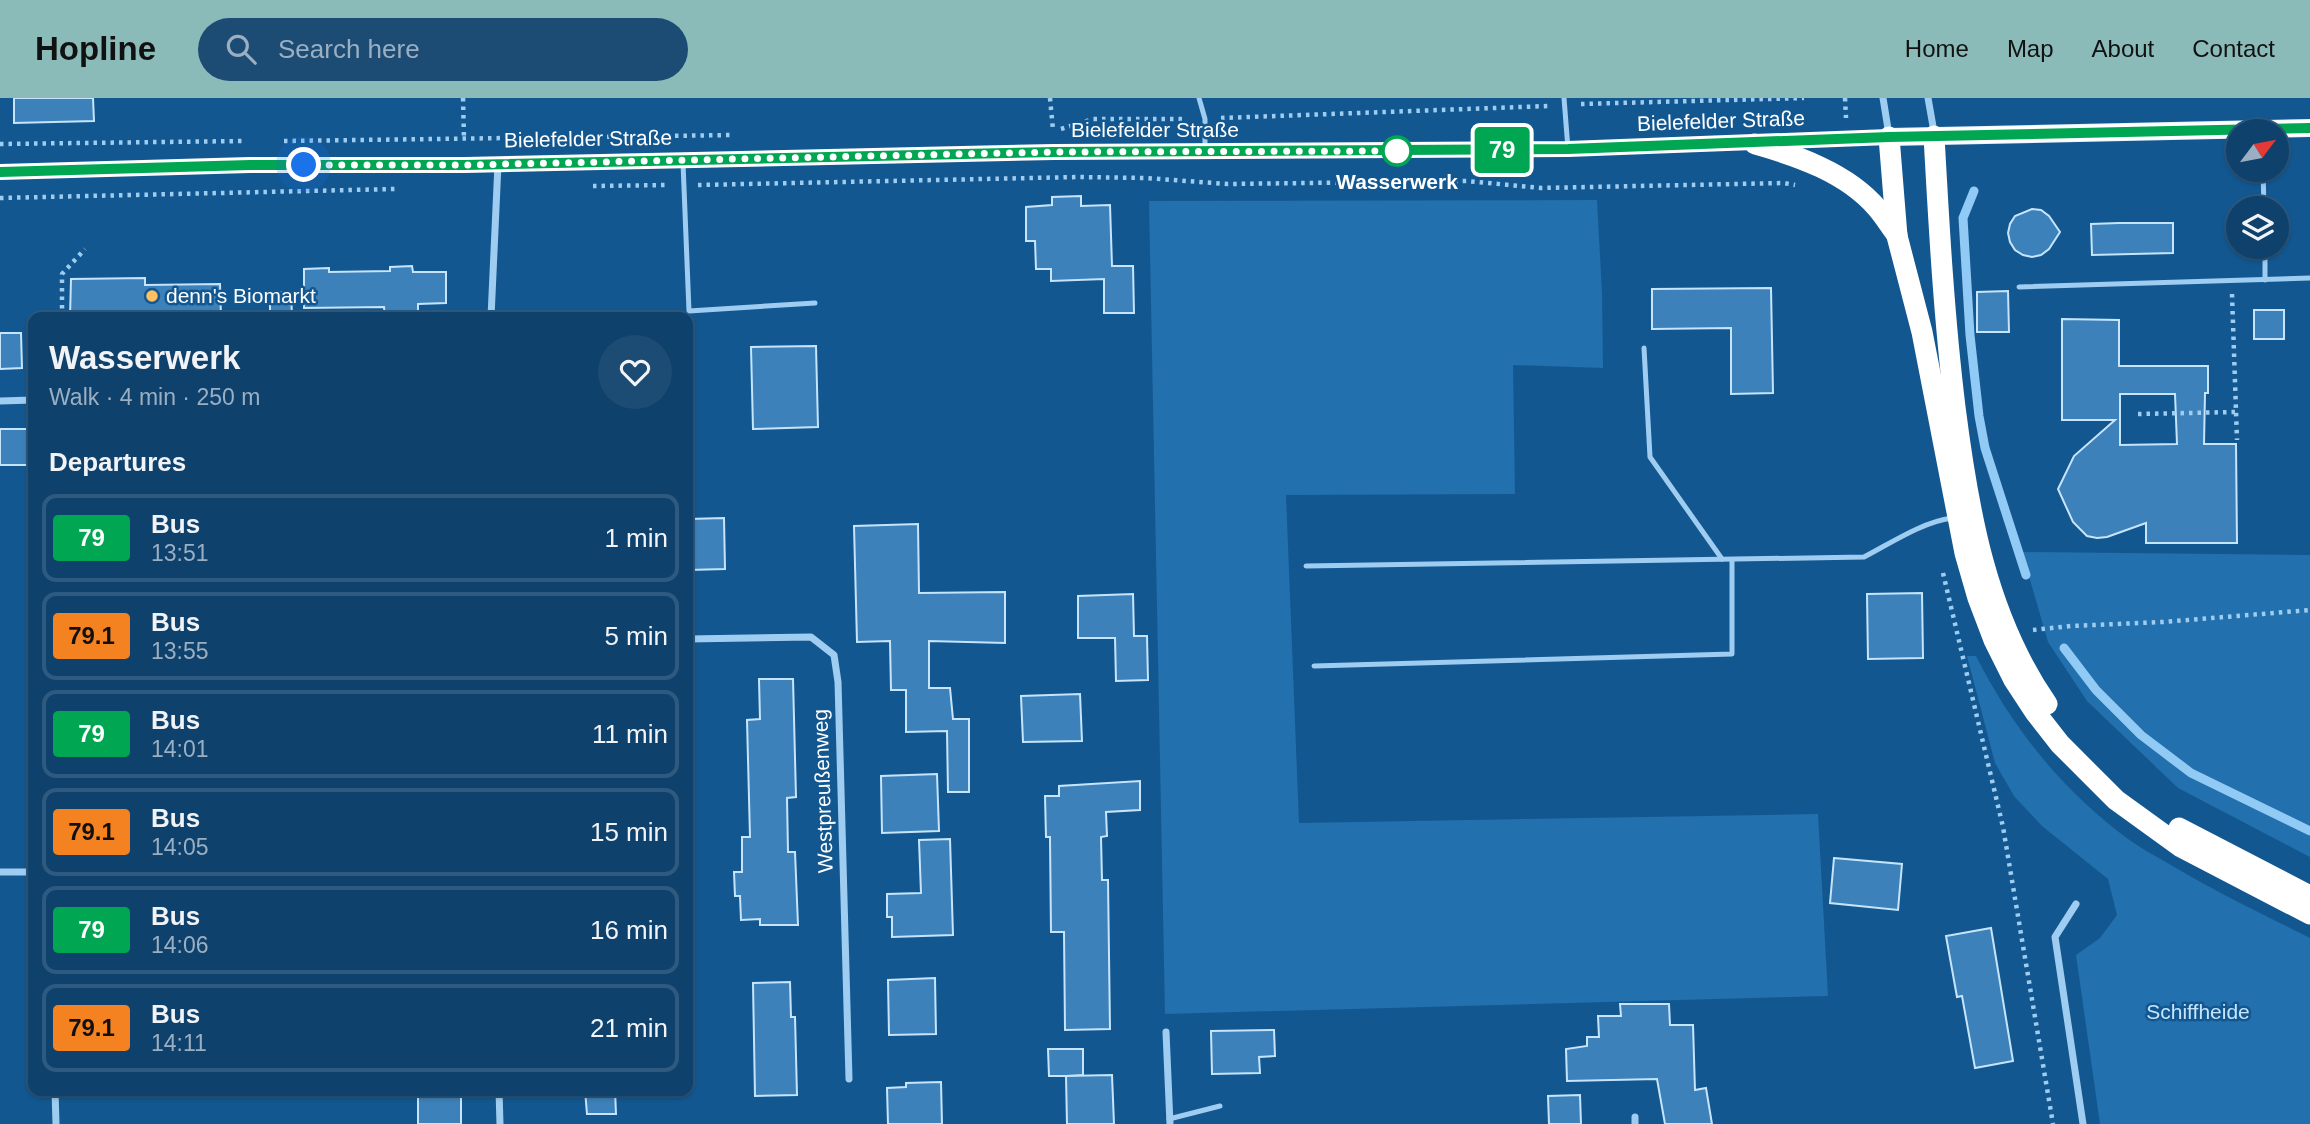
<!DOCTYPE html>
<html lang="en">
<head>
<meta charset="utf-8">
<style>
	:root { --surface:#0e416c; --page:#1c4c74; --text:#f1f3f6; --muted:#9bafc2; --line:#2e5a7f; --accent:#8bbbb9 }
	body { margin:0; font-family:Arial,sans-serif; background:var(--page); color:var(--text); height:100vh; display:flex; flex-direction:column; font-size:26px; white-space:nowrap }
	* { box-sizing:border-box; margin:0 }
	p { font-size:23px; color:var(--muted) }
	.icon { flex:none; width:38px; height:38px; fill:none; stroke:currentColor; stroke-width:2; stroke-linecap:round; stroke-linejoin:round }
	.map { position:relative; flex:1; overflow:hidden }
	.drawer { position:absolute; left:28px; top:214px; width:665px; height:784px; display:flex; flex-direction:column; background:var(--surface); border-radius:14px; box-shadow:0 2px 5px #0004,0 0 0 2px var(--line) }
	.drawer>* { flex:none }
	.badge { padding:0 14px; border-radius:5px; font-size:24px; line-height:46px }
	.needle { width:46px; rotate:58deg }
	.tools { position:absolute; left:2226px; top:21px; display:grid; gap:14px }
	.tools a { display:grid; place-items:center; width:63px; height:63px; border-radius:50%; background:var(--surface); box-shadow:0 2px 5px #0004,0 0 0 2px var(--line); font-size:35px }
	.you { position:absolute; width:35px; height:35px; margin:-18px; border:5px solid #fff; border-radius:50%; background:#1a73e8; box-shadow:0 0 0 10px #1a73e833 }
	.map>.badge { position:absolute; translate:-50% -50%; box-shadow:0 0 0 4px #fff }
	h2 { padding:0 21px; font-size:26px; line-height:63px }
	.round { display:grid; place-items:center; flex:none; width:74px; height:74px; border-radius:37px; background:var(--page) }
	.overview { display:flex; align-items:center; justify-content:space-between; height:119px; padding:0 21px }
	h1 { font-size:33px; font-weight:700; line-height:52px }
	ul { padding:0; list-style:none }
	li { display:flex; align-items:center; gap:21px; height:88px; margin:0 14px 10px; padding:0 7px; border:4px solid var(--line); border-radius:14px }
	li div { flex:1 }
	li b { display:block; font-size:26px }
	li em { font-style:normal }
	li .badge { min-width:77px; font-weight:700; text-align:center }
	header { display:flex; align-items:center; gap:42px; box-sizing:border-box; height:98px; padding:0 35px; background:var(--accent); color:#111 }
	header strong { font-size:33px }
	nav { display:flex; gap:38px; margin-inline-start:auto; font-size:24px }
	.search { width:490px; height:63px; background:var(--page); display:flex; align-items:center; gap:18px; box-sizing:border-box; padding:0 24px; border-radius:38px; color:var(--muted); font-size:26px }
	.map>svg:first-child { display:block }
	.green { fill:#2270ae }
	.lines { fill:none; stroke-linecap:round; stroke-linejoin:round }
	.stream { stroke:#91caf5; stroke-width:9 }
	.building { fill:#3c81b9; stroke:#c6e5fc; stroke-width:2; fill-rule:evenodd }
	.path { stroke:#9fcdf1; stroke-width:4.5; stroke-dasharray:3.5 5; stroke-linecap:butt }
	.lane { stroke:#9fcdf1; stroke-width:5 }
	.street { stroke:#9fcdf1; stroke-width:7 }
	.secondary { stroke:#cee7fc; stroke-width:14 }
	.primary { stroke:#eaf4ff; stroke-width:18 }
	.highway { stroke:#fff; stroke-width:21 }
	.line-casing { stroke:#fff; stroke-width:16 }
	.line { stroke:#00a651; stroke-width:10 }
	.walk { stroke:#fff; stroke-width:7; stroke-dasharray:0 12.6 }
	.stop-dot { fill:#fff; stroke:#00a651; stroke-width:3.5 }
	.poi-dot { fill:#ffc060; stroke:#135790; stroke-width:2.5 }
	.labels { text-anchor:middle; stroke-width:5; stroke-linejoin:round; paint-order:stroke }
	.street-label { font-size:21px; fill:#fff; stroke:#135790 }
	.stop-label { font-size:21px; font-weight:bold; fill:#fff; stroke:#135790 }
	.poi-label { font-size:21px; fill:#fff; stroke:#135790; text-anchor:start }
	.park-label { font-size:21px; fill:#c6e5fc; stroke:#135790 }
</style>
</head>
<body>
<header>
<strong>Hopline</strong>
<div class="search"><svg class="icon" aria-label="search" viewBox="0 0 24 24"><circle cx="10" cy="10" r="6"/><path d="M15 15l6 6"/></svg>Search here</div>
<nav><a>Home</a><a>Map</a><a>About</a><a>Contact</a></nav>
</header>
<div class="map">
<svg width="2310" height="1026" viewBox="0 0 2310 1026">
	<rect width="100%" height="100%" fill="#135790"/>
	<g class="green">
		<polygon points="1597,102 1602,195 1603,270 1513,267 1515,396 1286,397 1299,725 1818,716 1828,898 1165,916 1149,103"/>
		<polygon points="2022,454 2310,457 2310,759 2178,690 2087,603 2048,544"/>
		<path d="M1967 558H1976C2013 631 2062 692 2128 741 2139 749 2152 756 2164 763 2212 792 2260 815 2310 840V1026H2100L2076 857 2100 840 2117 817 2108 781 2042 728 2014 698 1995 665Z"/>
	</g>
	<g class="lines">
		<g class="stream">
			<polyline points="1974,93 1963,120 1970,237 1979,318 1985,350 2026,477"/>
			<polyline points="2064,550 2096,592 2141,637 2191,675 2310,733"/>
		</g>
	</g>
	<g class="building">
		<polygon points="14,0 93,0 94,23 14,25"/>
		<polygon points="1081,98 1081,108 1110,107 1112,168 1133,168 1134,215 1104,215 1104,181 1051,183 1051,171 1036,171 1035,143 1026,143 1026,109 1052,107 1052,99"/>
		<polygon points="2032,111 2041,112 2049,118 2060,134 2049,151 2041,157 2032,159 2023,157 2015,152 2010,144 2008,135 2010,126 2015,118"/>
		<polygon points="2119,125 2173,125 2173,155 2092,157 2091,126"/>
		<polygon points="412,168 413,174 446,174 446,205 418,206 418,219 385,219 384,209 304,210 304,171 329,170 329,174 390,173 390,169"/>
		<polygon points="145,180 145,187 220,186 221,219 70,219 71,181"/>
		<polygon points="1771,190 1773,295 1731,296 1731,230 1652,231 1652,191"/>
		<polygon points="2008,193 2009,234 1977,234 1977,194"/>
		<polygon points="270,194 291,194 292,219 270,219"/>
		<rect x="2254" y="212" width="30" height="29"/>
		<path d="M2062 221 2119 222V268H2208V295H2205L2204 346H2236L2237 445H2146V425L2107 439 2097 440 2087 438 2073 424 2058 391 2074 358 2115 322H2062ZM2120 296H2175L2177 346 2120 347Z"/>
		<polygon points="0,235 21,235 22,270 0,271"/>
		<polygon points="816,248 818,329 753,331 751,249"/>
		<polygon points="0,331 31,331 32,367 0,367"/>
		<polygon points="724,420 725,471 688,472 688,421"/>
		<polygon points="918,426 919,495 1005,494 1005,545 929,543 929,590 950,590 953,621 969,621 969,694 948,694 947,633 906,634 906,592 891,592 890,543 857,544 854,428"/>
		<polygon points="1922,495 1923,560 1868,561 1867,496"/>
		<polygon points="1133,496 1134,538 1147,538 1148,582 1116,583 1115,540 1078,540 1078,498"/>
		<polygon points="759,581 793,581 796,699 787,700 788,754 795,754 798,827 760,827 760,821 741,822 740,798 735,798 734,774 742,774 742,739 750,739 747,622 760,621"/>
		<polygon points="1080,596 1082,643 1023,644 1021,598"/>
		<polygon points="937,676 939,733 882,735 881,678"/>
		<polygon points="1140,683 1140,712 1106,714 1107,738 1101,739 1102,782 1108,782 1110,931 1065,932 1064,834 1051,834 1050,739 1046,739 1045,698 1059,698 1059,688"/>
		<polygon points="950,741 953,837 892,839 892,819 887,819 887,796 921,795 919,742"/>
		<polygon points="1834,760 1902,766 1898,812 1830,805"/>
		<polygon points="1991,830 2013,963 1975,970 1962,898 1957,899 1946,838"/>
		<polygon points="935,880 936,936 889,937 888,882"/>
		<polygon points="790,884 791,919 795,919 797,997 755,998 753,885"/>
		<polygon points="1620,906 1669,906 1670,927 1693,927 1695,992 1706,990 1712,1026 1665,1026 1657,981 1567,983 1566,951 1587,948 1587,939 1599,939 1598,918 1621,918"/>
		<polygon points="1274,932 1275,958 1259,959 1260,975 1212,976 1211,933"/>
		<polygon points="1048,951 1083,951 1083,977 1066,978 1112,977 1114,1026 1067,1026 1066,978 1049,978"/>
		<polygon points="941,984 942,1026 888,1026 887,990 906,989 906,985"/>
		<polygon points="418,992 446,992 446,998 461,997 461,1026 418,1026"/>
		<polygon points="585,992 615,992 616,1016 587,1016"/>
		<polygon points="1580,997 1581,1026 1549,1026 1548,998"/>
	</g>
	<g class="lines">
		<g class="path">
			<polyline points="463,0 464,41"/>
			<polyline points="1050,0 1053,32"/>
			<polyline points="1845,0 1846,20"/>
			<polyline points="1581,6 1804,0"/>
			<polyline points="1221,20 1548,8"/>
			<polyline points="1061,31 1093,21 1187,21"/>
			<polyline points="284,43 734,37"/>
			<polyline points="0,46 244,43"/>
			<polyline points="698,87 1078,79 1146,80 1228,86 1467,83 1541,90 1784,85 1795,87"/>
			<polyline points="593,88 668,87"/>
			<polyline points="0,100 395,91"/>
			<polyline points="2232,196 2237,342"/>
			<polyline points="62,219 62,176 85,151"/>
			<polyline points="2138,316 2236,314"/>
			<polyline points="1943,475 2003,729 2053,1026"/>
			<polyline points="2033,532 2071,528 2163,524 2310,512"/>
		</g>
		<g class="lane">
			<polyline points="1199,0 1205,21 1205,52"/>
			<polyline points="1564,0 1568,51"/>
			<polyline points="683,65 689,213 815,205"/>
			<polyline points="2263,72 2264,110"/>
			<polyline points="2265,149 2265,182"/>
			<polyline points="2019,189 2310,180"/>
			<polyline points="1644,250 1650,359 1722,461"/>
			<path d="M1306 468 1864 459C1891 445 1922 424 1952 420"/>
			<polyline points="1314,568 1732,556 1732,462"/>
			<polyline points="1169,1021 1220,1008"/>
		</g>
		<g class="street">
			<polyline points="1883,0 1889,37"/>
			<polyline points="1928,0 1934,34"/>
			<polyline points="491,219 498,66"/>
			<polyline points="0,303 33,302"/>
			<polyline points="688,541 811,539 834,557 838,584 849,981"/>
			<polyline points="0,774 33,774"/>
			<polyline points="2076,806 2055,839 2083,1026"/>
			<polyline points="1166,934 1170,1026"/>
			<polyline points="55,992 56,1026"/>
			<polyline points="499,992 500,1026"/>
			<polyline points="1635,1019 1635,1026"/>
		</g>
		<polyline class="secondary" points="0,74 250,67 465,67 1054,54 1568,51 1889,39"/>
		<polyline class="primary" points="1889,39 2310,30"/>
		<g class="highway">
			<path d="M1934 38C1939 129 1944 219 1955 309 1968 412 1986 518 2047 606"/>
			<polyline points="1889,39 1897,138 1922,234 1965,455 1978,500 1994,542 2014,582 2035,614 2060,646 2116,702 2181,749 2310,816"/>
			<path d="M1755 46C1798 58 1847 75 1877 110 1884 118 1890 128 1897 137"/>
			<polyline points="2179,730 2310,798"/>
		</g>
	</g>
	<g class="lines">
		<g class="line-casing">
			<polyline id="line" points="0,74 250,67 465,67 1054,54 1568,51 1889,39 2310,30"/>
		</g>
		<use href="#line" class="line"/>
		<polyline class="walk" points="304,67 465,67 1054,54 1397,53"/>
	</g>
	<circle class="stop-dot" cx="1397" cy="53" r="14"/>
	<circle class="poi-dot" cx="152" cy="198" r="7"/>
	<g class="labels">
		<g class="street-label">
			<text transform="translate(1721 23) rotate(-2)" y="7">Bielefelder Straße</text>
			<text x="1155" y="39">Bielefelder Straße</text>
			<text transform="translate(588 41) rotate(-1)" y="7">Bielefelder Straße</text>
			<text transform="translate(823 693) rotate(-92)" y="7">Westpreußenweg</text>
		</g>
		<g class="stop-label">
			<text x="1397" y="91">Wasserwerk</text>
		</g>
		<g class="poi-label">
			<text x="166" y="205">denn's Biomarkt</text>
		</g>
		<g class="park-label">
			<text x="2198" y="921">Schiffheide</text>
		</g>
	</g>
</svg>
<div class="tools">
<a><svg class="needle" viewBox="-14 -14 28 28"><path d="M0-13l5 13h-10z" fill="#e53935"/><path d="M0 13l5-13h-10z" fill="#9bafc2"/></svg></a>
<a><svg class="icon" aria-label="layers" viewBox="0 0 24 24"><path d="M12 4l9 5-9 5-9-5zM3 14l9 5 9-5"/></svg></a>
</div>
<div class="you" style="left:304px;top:67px"></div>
<b class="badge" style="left:1502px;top:52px;background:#00a651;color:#fff">79</b>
<section class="drawer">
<div class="overview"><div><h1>Wasserwerk</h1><p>Walk · 4 min · 250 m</p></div><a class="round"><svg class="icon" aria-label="heart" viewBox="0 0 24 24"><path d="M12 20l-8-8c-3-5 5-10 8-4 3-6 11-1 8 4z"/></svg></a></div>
<h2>Departures</h2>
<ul>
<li><span class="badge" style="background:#00a651;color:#fff">79</span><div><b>Bus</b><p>13:51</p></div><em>1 min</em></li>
<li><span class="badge" style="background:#f58220;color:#111">79.1</span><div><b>Bus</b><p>13:55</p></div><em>5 min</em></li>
<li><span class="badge" style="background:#00a651;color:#fff">79</span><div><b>Bus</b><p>14:01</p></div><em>11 min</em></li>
<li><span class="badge" style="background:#f58220;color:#111">79.1</span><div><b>Bus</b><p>14:05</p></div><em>15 min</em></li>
<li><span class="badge" style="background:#00a651;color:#fff">79</span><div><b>Bus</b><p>14:06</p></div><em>16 min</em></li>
<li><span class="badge" style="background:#f58220;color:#111">79.1</span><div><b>Bus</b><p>14:11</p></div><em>21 min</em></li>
</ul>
</section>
</div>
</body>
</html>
